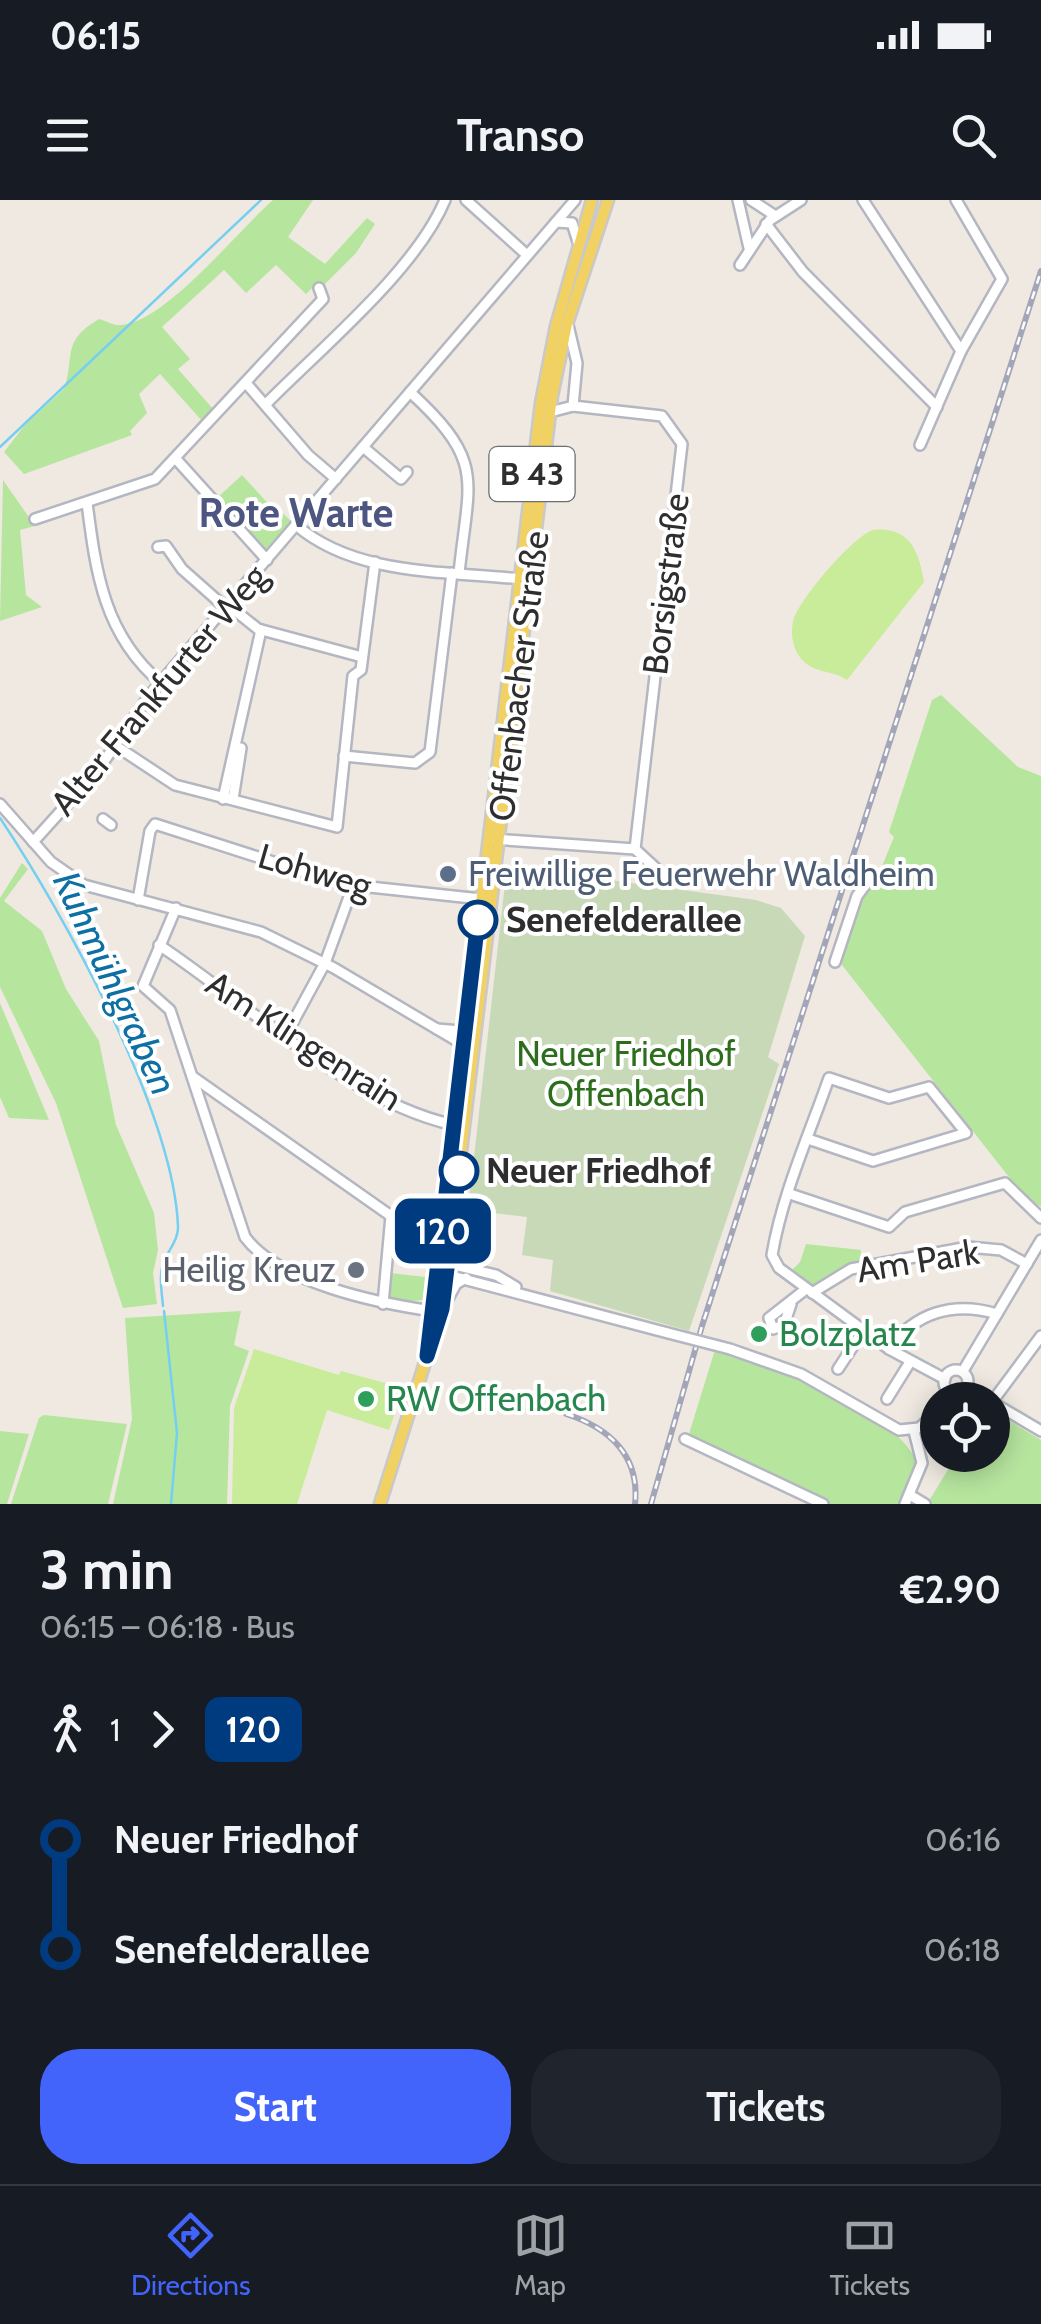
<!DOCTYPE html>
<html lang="en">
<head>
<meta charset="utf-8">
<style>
	:root { --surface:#171b24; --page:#20242c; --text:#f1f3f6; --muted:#9ea1a6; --line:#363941; --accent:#4264fb }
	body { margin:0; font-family:Cabin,sans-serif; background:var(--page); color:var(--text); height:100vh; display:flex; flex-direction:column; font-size:38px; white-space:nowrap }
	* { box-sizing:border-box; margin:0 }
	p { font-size:32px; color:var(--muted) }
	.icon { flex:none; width:55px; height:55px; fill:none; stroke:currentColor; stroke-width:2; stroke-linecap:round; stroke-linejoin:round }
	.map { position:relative; height:1304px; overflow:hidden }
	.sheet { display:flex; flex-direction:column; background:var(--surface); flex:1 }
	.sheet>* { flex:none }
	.badge { padding:0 20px; border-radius:15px; font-size:35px; line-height:65px }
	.controls { position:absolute; left:920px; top:1182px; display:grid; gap:20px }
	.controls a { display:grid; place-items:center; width:90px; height:90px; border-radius:50%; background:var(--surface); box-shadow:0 5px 25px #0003; font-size:50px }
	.map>.badge { position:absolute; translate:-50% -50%; box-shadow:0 0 0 5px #fff }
	.legs { display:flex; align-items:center; gap:15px; height:110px; padding:0 40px; font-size:32px }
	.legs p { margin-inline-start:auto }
	.headline { display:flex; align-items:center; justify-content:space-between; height:170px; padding:0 40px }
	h1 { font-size:55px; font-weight:800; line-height:75px }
	.primary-button { display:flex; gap:20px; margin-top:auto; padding:20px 40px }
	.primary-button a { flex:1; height:115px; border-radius:40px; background:var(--accent); color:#fff; font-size:40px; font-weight:800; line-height:115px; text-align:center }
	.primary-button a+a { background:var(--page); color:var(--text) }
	ul { padding:0 40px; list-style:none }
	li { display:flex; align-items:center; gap:35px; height:110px; font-size:38px }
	li i { display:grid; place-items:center; width:15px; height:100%; margin:0 12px; background:currentColor }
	li i::after { content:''; width:25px; height:25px; margin:-12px; border:8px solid; border-radius:50%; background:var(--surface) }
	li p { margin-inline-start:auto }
	li:first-child i { background:linear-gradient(#0000 50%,currentColor 0) }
	li:last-child i { background:linear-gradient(currentColor 50%,#0000 0) }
	.status { display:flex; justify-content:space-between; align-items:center; height:70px; padding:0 50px; background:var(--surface); direction:ltr }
	.status svg { height:28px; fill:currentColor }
	header { display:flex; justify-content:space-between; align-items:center; height:130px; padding:0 40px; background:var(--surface); font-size:45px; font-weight:800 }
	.tabs { display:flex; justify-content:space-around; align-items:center; height:140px; border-top:2px solid var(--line); background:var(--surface); font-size:28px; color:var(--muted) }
	.tabs a { display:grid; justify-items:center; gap:5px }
	.tabs .current { color:var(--accent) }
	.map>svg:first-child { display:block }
	.green { fill:#b6e59e }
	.cemetery { fill:#c8d9b8 }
	.pitch { fill:#c9ec9a }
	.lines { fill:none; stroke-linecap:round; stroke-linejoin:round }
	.stream { stroke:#75cff0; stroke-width:2.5 }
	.minor-casing { stroke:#b4b7c1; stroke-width:14 }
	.major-casing { stroke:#c9c9c9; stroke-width:15 }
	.minor { stroke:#fff; stroke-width:9 }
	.major { stroke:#f2d163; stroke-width:10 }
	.rail-casing { stroke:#a3a6b8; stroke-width:6 }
	.rail { stroke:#fff; stroke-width:2.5; stroke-dasharray:8; stroke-linecap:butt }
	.minor-bridge-casing { stroke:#b4b7c1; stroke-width:14; stroke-linecap:butt }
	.minor-bridge { stroke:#fff; stroke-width:9 }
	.line-1-casing { stroke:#fff; stroke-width:22 }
	.line-1 { stroke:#003b80; stroke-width:15 }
	.service-dot { fill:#5c6f8a; stroke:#fff; stroke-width:4 }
	.stop-1-dot { fill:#fff; stroke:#003b80; stroke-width:5 }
	.worship-dot { fill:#6b7280; stroke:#fff; stroke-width:4 }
	.leisure-dot { fill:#2e9e5b; stroke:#fff; stroke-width:4 }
	.labels { text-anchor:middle; stroke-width:8; stroke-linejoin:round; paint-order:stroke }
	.shield { fill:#fff; stroke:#6d6d6d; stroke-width:2.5 }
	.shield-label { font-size:32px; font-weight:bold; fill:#2e2e2e }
	.street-label { font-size:35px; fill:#2e2e2e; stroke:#fff }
	.service-label { font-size:35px; fill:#4e5e75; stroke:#fff; text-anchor:start }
	.stop-label { font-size:35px; font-weight:bold; fill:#2e2e2e; stroke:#fff; text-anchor:start }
	.park-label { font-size:35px; fill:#2c6e1b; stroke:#fff }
	.worship-label { font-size:35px; fill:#5b616d; stroke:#fff; text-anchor:end }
	.leisure-label { font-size:35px; fill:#27864d; stroke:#fff; text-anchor:start }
	.water-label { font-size:38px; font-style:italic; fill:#0d6fa3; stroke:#fff }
	.quarter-label { font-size:40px; font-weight:bold; fill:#4d5680; stroke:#fff }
</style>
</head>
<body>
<div class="status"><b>06:15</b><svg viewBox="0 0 49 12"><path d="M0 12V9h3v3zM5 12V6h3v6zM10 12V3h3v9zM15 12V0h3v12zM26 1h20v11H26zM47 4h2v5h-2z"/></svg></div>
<header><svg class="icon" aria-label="menu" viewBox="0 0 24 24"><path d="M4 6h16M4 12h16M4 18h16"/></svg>Transo<svg class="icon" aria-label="search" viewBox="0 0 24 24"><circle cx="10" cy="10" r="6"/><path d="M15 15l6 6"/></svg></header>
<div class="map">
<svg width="1041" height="1304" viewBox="0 0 1041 1304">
	<rect width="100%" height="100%" fill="#efe9e1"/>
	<g class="green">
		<path d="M273 0H313L288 37 325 64 367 18 375 24 356 53 324 85 319 81 306 94 276 65 246 93 224 70 162 127 190 159 178 169 214 210 203 222 160 174 139 194 147 213 130 231 132 235 24 274 4 252 25 225 64 189C76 156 60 142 99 119 106 121 115 126 121 125 166 122 238 30 273 0Z"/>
		<polygon points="242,275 274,310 277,308 291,321 265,350 216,299"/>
		<polygon points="3,280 35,326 20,330 26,395 42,407 0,421"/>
		<polygon points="941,495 1018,567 1041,576 1041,1007 1024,996 838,760 862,689 873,688 894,637 889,632 932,500"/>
		<polygon points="22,663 28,669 4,701 42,731 66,789 99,841 116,925 154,1013 158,1050 153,1073 157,1104 123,1108 56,903 0,787 0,698"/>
		<polygon points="0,803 49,920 9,918 0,897"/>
		<polygon points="806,1044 861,1050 860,1064 839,1070 814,1085 791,1071 800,1062"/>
		<polygon points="390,1073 425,1077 423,1100 387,1103"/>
		<polygon points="241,1111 234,1145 249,1151 230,1206 227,1304 113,1304 132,1219 125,1118"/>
		<path d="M715 1150C767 1163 895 1211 917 1262L900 1304H830L688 1237Z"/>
		<polygon points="993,1211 1041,1240 1041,1304 927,1304 957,1255 992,1255"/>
		<polygon points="44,1215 127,1224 108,1304 11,1304 39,1218"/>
		<polygon points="0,1231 29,1234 7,1304 0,1304"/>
	</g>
	<polygon class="cemetery" points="507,666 756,700 781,708 805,736 768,857 779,864 689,1131 550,1091 553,1060 522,1055 527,1017 468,1010"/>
	<g class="pitch">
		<path d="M873 330C911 326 919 353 924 382L847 480C832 469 812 475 799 456 792 446 790 430 794 418 802 397 852 337 873 330Z"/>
		<polygon points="254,1149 339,1175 341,1171 404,1188 389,1230 327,1210 297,1304 232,1304 234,1208"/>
	</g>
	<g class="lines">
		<g class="stream">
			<polyline points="0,247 261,0"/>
			<path d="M0 618C64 714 173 911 178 1026 179 1041 165 1053 162 1068 159 1080 162 1093 163 1106"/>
			<polyline points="164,1111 177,1233 171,1304"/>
		</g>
		<g class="minor-casing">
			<g id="minor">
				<polyline points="466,0 527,55"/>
				<polyline points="738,0 749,48"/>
				<polyline points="751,0 774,15"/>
				<polyline points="863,0 961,151"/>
				<polyline points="556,22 572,23 578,42"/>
				<polyline points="766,24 803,72 937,207"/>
				<polyline points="740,65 770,20 801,0"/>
				<polyline points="568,125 577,163 573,206"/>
				<polyline points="246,183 308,255 336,279"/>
				<path d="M410 192C486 262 469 278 459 373"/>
				<path d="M267 203C321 148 416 70 445 0"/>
				<polyline points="550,212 573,206 662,216 682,244 635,649"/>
				<polyline points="920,245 961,151 1002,79 956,0"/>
				<polyline points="363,247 401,279 407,272"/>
				<polyline points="176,259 267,360"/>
				<path d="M87 303C96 373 104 435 161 483"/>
				<polyline points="35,319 155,279 323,99 319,88"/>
				<path d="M296 325C355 376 446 371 520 379"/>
				<polyline points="158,347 166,346 182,369 226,408"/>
				<polyline points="228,405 258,429 362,457"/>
				<polyline points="116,546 175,585 337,627 353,476 361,470 375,362"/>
				<polyline points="344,556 415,563 430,552 452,373"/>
				<polyline points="223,599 261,430"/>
				<polyline points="233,599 241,548"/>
				<polyline points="0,604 51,662 84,685 261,732 334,768 469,848"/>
				<polyline points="103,619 111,625"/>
				<polyline points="492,639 635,649"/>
				<polyline points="33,642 98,570 149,496 575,0"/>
				<polyline points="635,649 662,674 655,679"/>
				<polyline points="138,700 150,631 155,624 342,684 481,699"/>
				<path d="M176 708 143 786 170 810 245 1037C279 1083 378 1103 432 1111"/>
				<path d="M159 745C248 804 349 902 454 925"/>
				<polyline points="835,762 857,696 871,677"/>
				<polyline points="437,829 472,832"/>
				<polyline points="286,835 325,763 353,686"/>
				<polyline points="193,877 391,1016 383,1104"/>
				<path d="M808 939 873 961 966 933 929 887 889 898 829 878C809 935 782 995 772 1055L779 1068 889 1149 945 1179"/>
				<polyline points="790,994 889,1027 905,1012 1005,983 1041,1018"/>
				<polyline points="442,1062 496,1075 516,1087"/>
				<polyline points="444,1074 668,1133"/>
				<polyline points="812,1093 851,1069 968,1047 1001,1050 1027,1064"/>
				<polyline points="791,1104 784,1125 773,1129 769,1118 806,1089"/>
				<polyline points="444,1106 456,1084 466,1078"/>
				<polyline points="730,1149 801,1174 899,1230 919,1228 938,1211"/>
				<path d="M889 1149C915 1112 954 1101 997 1114"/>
				<polyline points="838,1169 863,1131"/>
				<circle cx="956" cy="1182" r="12"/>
				<polyline points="963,1171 1041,1040"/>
				<polyline points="967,1187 989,1200"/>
				<polyline points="887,1199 910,1162"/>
				<polyline points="992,1202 1041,1136"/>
				<polyline points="992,1202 1041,1231"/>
				<polyline points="685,1239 823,1304"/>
				<polyline points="910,1295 925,1304"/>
				<polyline points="905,1304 922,1263 914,1231"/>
			</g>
		</g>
		<g class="major-casing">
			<g id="major">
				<polyline points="430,1130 541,203 556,126 592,0"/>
				<polyline points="380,1304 442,1109 552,196 567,124 608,0"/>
			</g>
		</g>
		<use href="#minor" class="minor"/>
		<use href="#major" class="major"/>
		<g class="rail-casing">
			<g id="rail">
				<path d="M566 1214C610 1228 640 1256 635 1304"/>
				<polyline points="651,1304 702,1126 1041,71"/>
			</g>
		</g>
		<use href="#rail" class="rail"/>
		<g class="minor-bridge-casing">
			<polyline id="minor-bridge" points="668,1133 730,1149"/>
		</g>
		<use href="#minor-bridge" class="minor-bridge"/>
	</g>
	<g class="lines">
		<g class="line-1-casing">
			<polyline id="line-1" points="459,971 442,1109 427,1156 478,720"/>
		</g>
		<use href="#line-1" class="line-1"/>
	</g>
	<circle class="service-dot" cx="448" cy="674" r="10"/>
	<g class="stop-1-dot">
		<circle cx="478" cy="720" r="18"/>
		<circle cx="459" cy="971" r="18"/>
	</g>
	<circle class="worship-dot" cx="356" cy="1070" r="10"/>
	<g class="leisure-dot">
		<circle cx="759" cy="1134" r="10"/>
		<circle cx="366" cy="1199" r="10"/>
	</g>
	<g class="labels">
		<rect class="shield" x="489.5" y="247" width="85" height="54" rx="8"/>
		<g class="shield-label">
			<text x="532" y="285">B 43</text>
		</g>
		<g class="street-label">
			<text transform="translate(666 384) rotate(-83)" y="12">Borsigstraße</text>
			<text transform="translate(519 476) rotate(-83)" y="12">Offenbacher Straße</text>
			<text transform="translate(159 490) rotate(-50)" y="12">Alter Frankfurter Weg</text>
			<text transform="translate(315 671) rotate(16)" y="12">Lohweg</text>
			<text transform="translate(304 841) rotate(33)" y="12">Am Klingenrain</text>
			<text transform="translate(918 1061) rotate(-9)" y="12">Am Park</text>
		</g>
		<g class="service-label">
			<text x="468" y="686">Freiwillige Feuerwehr Waldheim</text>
		</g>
		<g class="stop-label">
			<text x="506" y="732">Senefelderallee</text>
			<text x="486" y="983">Neuer Friedhof</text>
		</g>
		<g class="park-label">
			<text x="626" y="866">Neuer Friedhof<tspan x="626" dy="40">Offenbach</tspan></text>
		</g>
		<g class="worship-label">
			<text x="336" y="1082">Heilig Kreuz</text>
		</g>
		<g class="leisure-label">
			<text x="779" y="1146">Bolzplatz</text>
			<text x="386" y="1211">RW Offenbach</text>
		</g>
		<g class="water-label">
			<text transform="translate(115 783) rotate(65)" y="13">Kuhmühlgraben</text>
		</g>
		<g class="quarter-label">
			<text x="296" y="327">Rote Warte</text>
		</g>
	</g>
</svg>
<div class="controls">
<a><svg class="icon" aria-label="locate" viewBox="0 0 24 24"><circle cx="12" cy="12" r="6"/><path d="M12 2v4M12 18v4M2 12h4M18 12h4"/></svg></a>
</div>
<b class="badge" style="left:443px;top:1031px;background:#003b80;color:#fff">120</b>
</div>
<section class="sheet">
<div class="headline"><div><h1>3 min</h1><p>06:15 – 06:18 · Bus</p></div><b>€2.90</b></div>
<div class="legs"><svg class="icon" aria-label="walk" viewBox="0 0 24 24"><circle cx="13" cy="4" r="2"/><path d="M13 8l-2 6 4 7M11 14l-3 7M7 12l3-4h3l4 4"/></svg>1<svg class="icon" aria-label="forward" viewBox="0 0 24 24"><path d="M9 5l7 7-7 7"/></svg><b class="badge" style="background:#003b80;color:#fff">120</b></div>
<ul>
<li><i style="color:#003b80"></i><b>Neuer Friedhof</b><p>06:16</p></li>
<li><i style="color:#003b80"></i><b>Senefelderallee</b><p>06:18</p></li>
</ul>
<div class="primary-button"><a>Start</a><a>Tickets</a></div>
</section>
<nav class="tabs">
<a class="current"><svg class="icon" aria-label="directions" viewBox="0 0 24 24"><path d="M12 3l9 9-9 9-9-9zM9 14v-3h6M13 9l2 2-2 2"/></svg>Directions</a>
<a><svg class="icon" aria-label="map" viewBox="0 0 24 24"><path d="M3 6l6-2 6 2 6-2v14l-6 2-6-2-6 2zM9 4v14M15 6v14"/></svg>Map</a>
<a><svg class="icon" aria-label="tickets" viewBox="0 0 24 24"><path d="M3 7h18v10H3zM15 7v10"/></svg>Tickets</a>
</nav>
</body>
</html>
